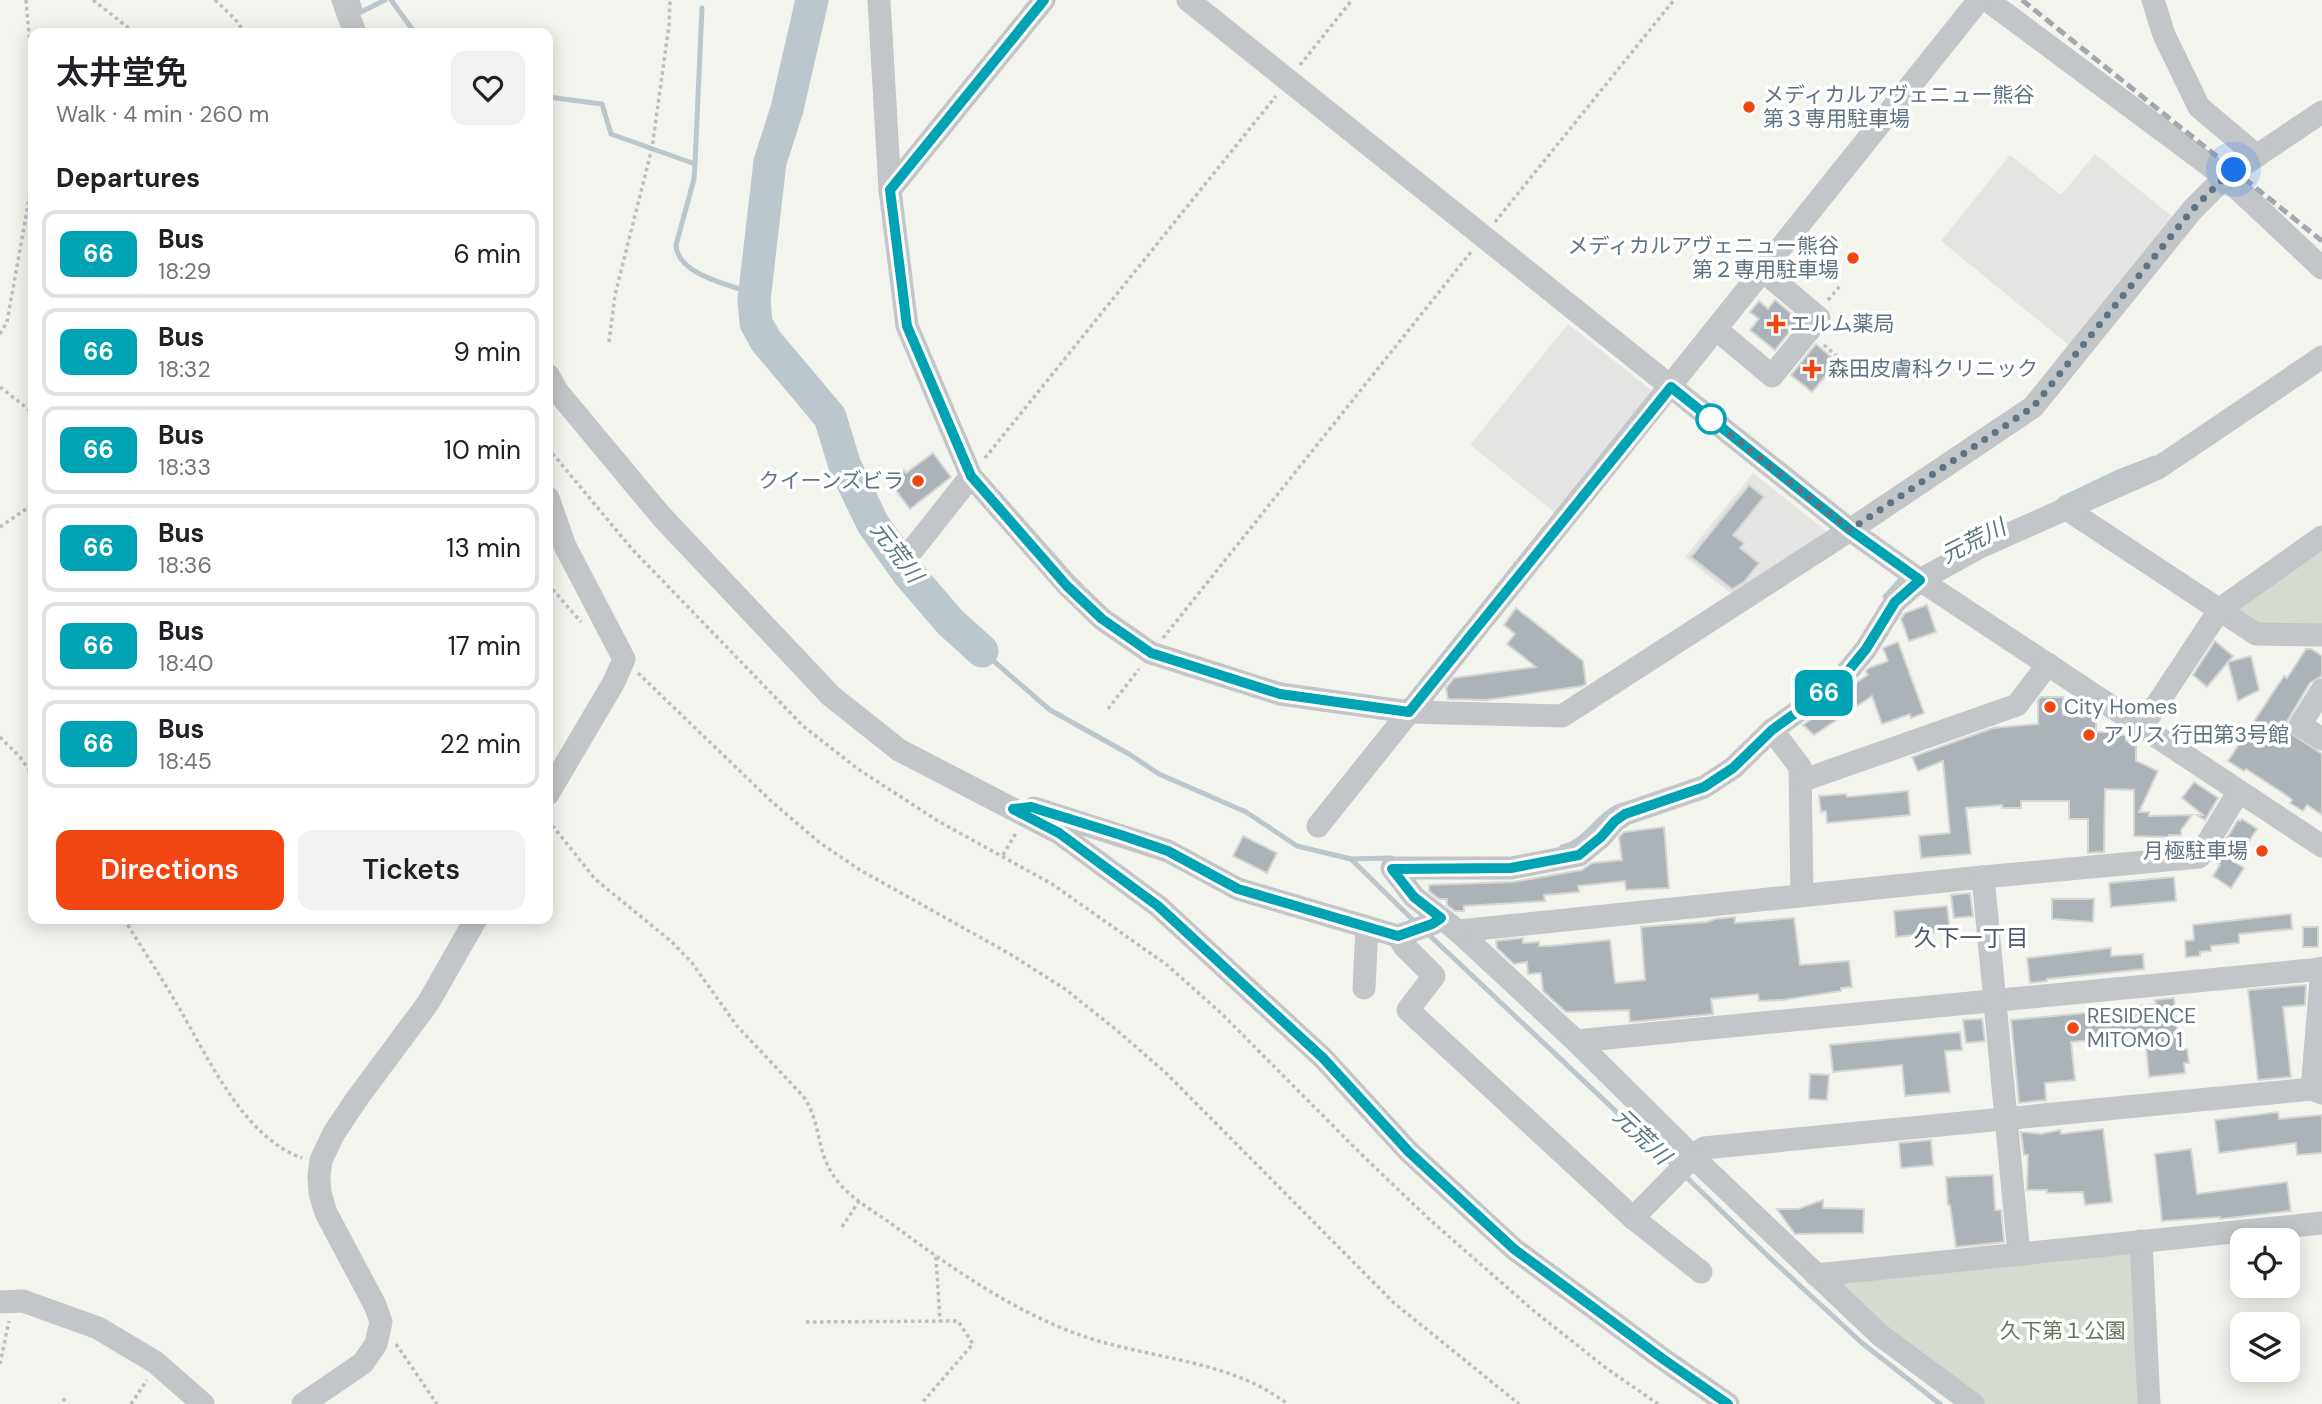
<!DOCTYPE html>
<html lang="en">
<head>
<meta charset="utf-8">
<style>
	:root { --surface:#fff; --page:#f2f2f2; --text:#202124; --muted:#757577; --line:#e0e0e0; --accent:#f14611 }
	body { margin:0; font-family:"DM Sans","Noto Sans JP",sans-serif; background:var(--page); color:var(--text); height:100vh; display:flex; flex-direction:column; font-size:26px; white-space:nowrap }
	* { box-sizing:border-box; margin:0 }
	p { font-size:23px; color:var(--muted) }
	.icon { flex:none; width:38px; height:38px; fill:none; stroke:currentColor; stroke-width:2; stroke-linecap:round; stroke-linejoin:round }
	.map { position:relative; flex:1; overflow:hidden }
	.side { position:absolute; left:28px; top:28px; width:525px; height:896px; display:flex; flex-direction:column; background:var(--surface); border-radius:14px; box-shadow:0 4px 18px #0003 }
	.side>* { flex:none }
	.badge { padding:0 14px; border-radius:10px; font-size:24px; line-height:46px }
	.tools { position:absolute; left:2230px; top:1228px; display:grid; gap:14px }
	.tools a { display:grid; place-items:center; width:70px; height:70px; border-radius:14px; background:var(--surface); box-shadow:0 4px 18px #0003; font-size:35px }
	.you { position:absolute; width:35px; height:35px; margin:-18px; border:5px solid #fff; border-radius:50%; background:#1a73e8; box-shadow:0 0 0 10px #1a73e833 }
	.map>.badge { position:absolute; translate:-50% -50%; box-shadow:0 0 0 4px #fff }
	h2 { padding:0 28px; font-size:26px; line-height:63px }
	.round { display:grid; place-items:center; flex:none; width:74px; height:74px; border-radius:14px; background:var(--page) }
	.summary { display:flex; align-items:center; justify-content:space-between; height:119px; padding:0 28px }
	h1 { font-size:33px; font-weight:600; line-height:52px }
	.button { display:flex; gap:14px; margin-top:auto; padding:14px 28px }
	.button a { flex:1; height:80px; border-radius:14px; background:var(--accent); color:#fff; font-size:28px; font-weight:600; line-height:80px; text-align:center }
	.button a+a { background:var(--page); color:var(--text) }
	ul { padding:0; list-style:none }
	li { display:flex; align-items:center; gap:21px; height:88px; margin:0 14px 10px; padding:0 14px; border:4px solid var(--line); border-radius:14px }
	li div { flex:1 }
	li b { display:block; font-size:26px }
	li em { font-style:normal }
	li .badge { min-width:77px; font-weight:700; text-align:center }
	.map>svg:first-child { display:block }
	.built { fill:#e4e5e3 }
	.green { fill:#d4dbd0 }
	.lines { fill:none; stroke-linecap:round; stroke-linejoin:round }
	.stream { stroke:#bbc7cc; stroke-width:5 }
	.river { stroke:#bbc7cc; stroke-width:33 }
	.building { fill:#abb3b8; stroke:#d5d5d2; stroke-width:2 }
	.path { stroke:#bcbec0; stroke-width:3.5; stroke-dasharray:3.5 3.5; stroke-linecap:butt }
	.minor { stroke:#c2c6c9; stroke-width:23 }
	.rail { stroke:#a2a8ae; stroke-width:5; stroke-dasharray:10 5; stroke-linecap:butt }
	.line-casing { stroke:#fff; stroke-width:16 }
	.line { stroke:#00a3b4; stroke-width:10 }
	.walk { stroke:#607383; stroke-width:7; stroke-dasharray:0 12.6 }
	.poi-dot { fill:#f14611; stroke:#fff; stroke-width:2.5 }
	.stop-dot { fill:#fff; stroke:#00a3b4; stroke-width:3.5 }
	.labels { text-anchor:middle; stroke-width:7; stroke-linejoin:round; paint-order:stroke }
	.poi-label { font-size:21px; fill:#607383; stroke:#fff; text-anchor:start }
	.park-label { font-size:21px; fill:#65795f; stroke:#fff }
	.water-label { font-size:23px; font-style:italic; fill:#5b7781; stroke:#fff }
	.neighbourhood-label { font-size:23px; fill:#4f5c67; stroke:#fff }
</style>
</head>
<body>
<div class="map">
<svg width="2322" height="1404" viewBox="0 0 2322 1404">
	<rect width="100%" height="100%" fill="#f4f4ef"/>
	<g class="built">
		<polygon points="2095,154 2174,218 2070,346 1941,241 2010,155 2061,195"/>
		<polygon points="1568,324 1656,394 1558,515 1470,445"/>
		<polygon points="1753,473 1831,535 1735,597 1685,557"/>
	</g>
	<g class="green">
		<polygon points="2322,547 2322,627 2258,627 2233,609"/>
		<polygon points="2133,1251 2141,1404 1983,1404 1892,1336 1832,1281"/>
	</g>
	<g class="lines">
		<g class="stream">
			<polyline points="357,0 361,12 385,0"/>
			<polyline points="391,0 415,33"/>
			<path d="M548 97 602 104 611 134 695 164 694 179 676 245C677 275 731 285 755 294"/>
			<polyline points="695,164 702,8"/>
			<polyline points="2061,499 2118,472 2154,458"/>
			<polyline points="1885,597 1904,576"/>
			<polyline points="982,651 1050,710 1129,754 1159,774 1246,812 1297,846 1351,859 1392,858"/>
			<path d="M1562 847C1588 841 1597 814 1621 805"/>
			<polyline points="1351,859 1416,923"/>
			<polyline points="1426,932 1676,1168"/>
			<polyline points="1683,1174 1770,1258 1862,1343 1940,1404"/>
		</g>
		<polyline class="river" points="812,0 787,109 770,162 754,300 756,323 766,341 830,417 845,466 873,524 908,573 950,622 982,651"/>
	</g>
	<g class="building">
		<polygon points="1775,300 1799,320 1775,350 1750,330 1759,319 1750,312 1759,301 1768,309"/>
		<polygon points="1816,344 1837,362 1812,392 1791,375"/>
		<polygon points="933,453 951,477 910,509 889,481 904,470 906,473"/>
		<polygon points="1749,485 1764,497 1733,535 1744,543 1740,548 1759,563 1743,583 1732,589 1691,557"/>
		<polygon points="1927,605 1936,632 1909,641 1901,619 1905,613"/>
		<polygon points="1516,608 1583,661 1586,684 1582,686 1487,700 1448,699 1446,688 1454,678 1536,667 1507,644 1515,634 1504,625"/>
		<polygon points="2215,641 2233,656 2207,687 2193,675"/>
		<polygon points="1898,642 1924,713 1911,718 1910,714 1882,724 1872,696 1814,735 1803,725 1847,693 1857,682 1868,675 1866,671 1869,668 1888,661 1883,648"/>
		<polygon points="2306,649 2311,649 2322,656 2322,676 2310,683 2283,728 2322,754 2322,815 2307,805 2303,811 2290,803 2292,800 2283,793 2246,769 2244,771 2228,761 2284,676 2287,678"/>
		<polygon points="2251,656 2259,690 2238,701 2228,662"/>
		<polygon points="2041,697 2063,697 2063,715 2096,715 2096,732 2115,732 2115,735 2126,735 2126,741 2136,742 2136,761 2158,771 2139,812 2149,812 2149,816 2192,815 2181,830 2181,835 2169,835 2169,837 2134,836 2134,790 2105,789 2104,852 2088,853 2088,819 2069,819 2069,801 2021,801 2021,808 2002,808 2002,805 1966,808 1971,854 1921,858 1919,836 1950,833 1943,761 1918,771 1912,757 1993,728 2038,724 2038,700"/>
		<polygon points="2194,782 2218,798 2205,820 2197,815 2203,815 2182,798"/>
		<polygon points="1908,791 1910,815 1827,823 1826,811 1821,812 1819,796 1846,794 1847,797"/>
		<polygon points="2242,819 2257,829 2235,862 2244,868 2231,888 2213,876 2220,865 2213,861 2238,820 2240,821"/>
		<polygon points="1664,827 1669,888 1626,890 1625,881 1578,886 1579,892 1544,895 1545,901 1464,906 1464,911 1455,911 1447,905 1447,899 1439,899 1429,891 1429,885 1513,882 1582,870 1592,863 1622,860 1619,837 1624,832"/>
		<polygon points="1243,836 1277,853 1267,873 1233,856"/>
		<polygon points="2174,877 2176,901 2111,907 2109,883"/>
		<polygon points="1970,893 1973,916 1954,918 1951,895"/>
		<polygon points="2052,899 2094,899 2093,922 2052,919"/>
		<polygon points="1947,906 1950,931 1896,937 1894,911"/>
		<polygon points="2291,914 2292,929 2239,934 2239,943 2211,946 2211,951 2200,952 2200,956 2186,957 2185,941 2194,940 2193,925"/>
		<polygon points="1735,917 1735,923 1794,918 1800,965 1849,961 1852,987 1841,988 1841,991 1782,1000 1759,1001 1758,994 1711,999 1713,1014 1630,1022 1629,1010 1566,1012 1543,991 1541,973 1528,974 1527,962 1514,964 1497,948 1496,941 1523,938 1523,943 1539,942 1539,946 1549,946 1610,940 1615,983 1645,980 1641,927 1707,922 1715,919"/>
		<rect x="2303" y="927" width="15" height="20"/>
		<polygon points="2111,948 2111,956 2143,954 2144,969 2047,979 2047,981 2030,983 2027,958"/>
		<polygon points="2306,985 2305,1005 2283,1007 2291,1077 2258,1080 2248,990"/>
		<polygon points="2174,998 2179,1050 2187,1049 2189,1063 2184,1063 2185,1073 2149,1077 2145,1035 2071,1042 2075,1080 2045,1083 2046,1100 2019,1103 2011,1020 2139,1008 2139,1006 2156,1004 2155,1000"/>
		<polygon points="1982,1019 1985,1041 1966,1043 1963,1020"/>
		<polygon points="1960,1032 1962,1050 1945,1051 1950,1092 1905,1096 1902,1065 1833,1072 1830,1045"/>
		<polygon points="1810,1074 1829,1075 1827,1100 1809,1099"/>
		<polygon points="2278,1112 2279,1119 2322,1115 2322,1153 2297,1155 2296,1143 2219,1153 2215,1120"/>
		<polygon points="2103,1129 2112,1202 2085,1205 2083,1192 2047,1193 2047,1190 2027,1190 2028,1155 2024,1155 2021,1132 2041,1134 2060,1130 2061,1134"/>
		<polygon points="1931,1140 1933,1165 1901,1168 1899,1143"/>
		<polygon points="2191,1149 2197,1194 2287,1182 2291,1211 2220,1219 2220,1217 2162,1221 2155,1154"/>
		<polygon points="1993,1175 1995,1210 2001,1210 2004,1242 1956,1247 1950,1205 1948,1205 1946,1177"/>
		<polygon points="1823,1200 1823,1208 1864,1209 1863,1233 1795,1234 1777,1209 1798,1209"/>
	</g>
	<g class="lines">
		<g class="path">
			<polyline points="26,0 33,80"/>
			<polyline points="93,0 135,33"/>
			<polyline points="215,0 235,19 245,33"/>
			<polyline points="1300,65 1352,0"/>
			<polyline points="1495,222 1674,0"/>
			<polyline points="1828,300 1840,286"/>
			<polyline points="0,334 7,322 33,177"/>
			<polyline points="609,342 615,295 652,148 669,25 670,0"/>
			<polyline points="1824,345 1844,362"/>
			<polyline points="0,387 33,413"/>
			<polyline points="548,448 632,549 803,726 858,769 938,821 1052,884 1167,965 1221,1013 1361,1154 1429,1219 1534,1311 1606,1368 1658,1404"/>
			<polyline points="985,458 1276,96"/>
			<polyline points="0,527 33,504"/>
			<polyline points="548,584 581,622"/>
			<polyline points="1163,638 1471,252"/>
			<polyline points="638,673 771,801 820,843 860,870 1010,954 1065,989 1114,1028 1165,1072 1394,1303 1519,1404"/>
			<polyline points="1108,709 1139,669"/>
			<polyline points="0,737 20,757 33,775"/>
			<path d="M548 820 595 879 672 942 692 963 737 1026 803 1096C823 1124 814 1153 839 1183 853 1200 875 1212 893 1225 957 1272 1025 1320 1102 1342 1149 1355 1201 1361 1246 1380 1261 1386 1275 1395 1288 1404"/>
			<polyline points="1003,855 1016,833"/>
			<path d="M124 919C142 948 161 977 178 1006 208 1057 243 1137 302 1158"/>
			<polyline points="842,1227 859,1201"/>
			<polyline points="936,1257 940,1321"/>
			<polyline points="806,1322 958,1321 973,1344 921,1404"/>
			<polyline points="396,1344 437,1404"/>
			<polyline points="0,1364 9,1321"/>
			<polyline points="64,1398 64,1404"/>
			<polyline points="131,1404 147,1380"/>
		</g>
		<g class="minor">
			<polyline points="343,0 355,33"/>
			<polyline points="879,0 890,190 907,326 971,476 1067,585 1102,619 1151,653 1280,694 1409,712 1562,716 1850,530 2033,407 2193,209 2225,177 2322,112"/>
			<polyline points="1188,0 1850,530 1920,580 2322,846"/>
			<polyline points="1987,0 2225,177 2322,268"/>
			<polyline points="2153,0 2164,35 2199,107 2257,156"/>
			<polyline points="890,190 1044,0"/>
			<polyline points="1716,329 1772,376 1819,318 1763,271"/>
			<polyline points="548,375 557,391 662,517 831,696 899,750 1059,833 1158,906 1323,1058 1409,1152 1514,1249 1663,1359 1728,1404"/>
			<polyline points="548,498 565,546 624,659 614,682 548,794"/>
			<polyline points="2065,508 2256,634 2322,635"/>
			<polyline points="914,548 971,476"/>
			<polyline points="2322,690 2300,725 2322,739"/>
			<polyline points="2142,727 2220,609 2322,537"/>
			<polyline points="1772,730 1800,767 1802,894"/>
			<polyline points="1801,781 2017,705 2048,664"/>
			<polyline points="1034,808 1168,851 1238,889 1398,936 1432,924 1441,918"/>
			<polyline points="1318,826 1979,0"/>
			<polyline points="1983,877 1458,931 1576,1041 1693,1157 1704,1148 2312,1089 2322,1093"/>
			<polyline points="1458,931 1414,897 1392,868 1511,868 1579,855 1601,837 1615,821 1625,814 1704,787 1733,768 1772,730 1839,682 1866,649 1895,602 1920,580 1980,547 2158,468 2322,357"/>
			<polyline points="1398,936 1404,946 1434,976 1408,1010 1633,1218 1701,1272"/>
			<polyline points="1364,988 1367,927"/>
			<polyline points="1576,1041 2321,969"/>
			<polyline points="2312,1089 2322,968"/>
			<polyline points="1633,1218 1693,1157 1880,1335 1973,1404"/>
			<polyline points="2141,1241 2149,1404"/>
			<polyline points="2019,1254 1983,877 2199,857 2239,791"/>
			<polyline points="1816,1275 2322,1223"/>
			<polyline points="0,1302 23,1301 98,1328 155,1362 203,1404"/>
			<polyline points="303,1404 363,1363 376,1344 381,1322 375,1305 326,1213 320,1193 319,1176 321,1160 334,1133 356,1100 428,1003 476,919"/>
		</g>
		<polyline class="rail" points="2022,0 2322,241"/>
	</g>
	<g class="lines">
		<g class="line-casing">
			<polyline id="line" points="1044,0 890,190 907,326 971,476 1067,586 1102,619 1151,653 1280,694 1409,712 1671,387 1850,530 1920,580 1895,602 1866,649 1839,682 1772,730 1733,768 1704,787 1625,814 1615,821 1601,837 1579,855 1511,868 1392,869 1414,897 1441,918 1432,924 1398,936 1238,889 1168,851 1121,835 1031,807 1013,809 1059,833 1158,906 1323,1058 1409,1152 1514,1249 1663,1359 1728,1404"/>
		</g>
		<use href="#line" class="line"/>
		<polyline class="walk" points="1711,419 1850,530 2033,407 2193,209 2225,177 2234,170"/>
	</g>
	<g class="poi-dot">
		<circle cx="1749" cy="107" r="7"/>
		<circle cx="1853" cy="258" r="7"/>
		<path d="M1772.5 313.5h7v7h7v7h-7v7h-7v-7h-7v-7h7z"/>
		<path d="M1808.5 358.5h7v7h7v7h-7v7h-7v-7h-7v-7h7z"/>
		<circle cx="918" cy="481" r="7"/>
		<circle cx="2050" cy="707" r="7"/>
		<circle cx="2089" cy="735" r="7"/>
		<circle cx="2262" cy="851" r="7"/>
		<circle cx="2073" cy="1028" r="7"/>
	</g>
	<circle class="stop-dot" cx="1711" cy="419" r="14"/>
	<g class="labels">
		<g class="poi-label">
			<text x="1763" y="102">メディカルアヴェニュー熊谷<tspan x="1763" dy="24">第３専用駐車場</tspan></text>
			<text x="1839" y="253" text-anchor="end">メディカルアヴェニュー熊谷<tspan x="1839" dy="24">第２専用駐車場</tspan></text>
			<text x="1790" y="331">エルム薬局</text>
			<text x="1828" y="376">森田皮膚科クリニック</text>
			<text x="904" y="488" text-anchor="end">クイーンズビラ</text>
			<text x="2064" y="714">City Homes</text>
			<text x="2103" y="742">アリス 行田第3号館</text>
			<text x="2248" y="858" text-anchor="end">月極駐車場</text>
			<text x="2087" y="1023">RESIDENCE<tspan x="2087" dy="24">MITOMO 1</tspan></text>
		</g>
		<g class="park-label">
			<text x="2063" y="1338">久下第１公園</text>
		</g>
		<g class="water-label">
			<text transform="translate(1973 541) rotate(-27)" y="8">元荒川</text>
			<text transform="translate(897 552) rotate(53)" y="8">元荒川</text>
			<text transform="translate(1642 1136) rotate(44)" y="8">元荒川</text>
		</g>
		<g class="neighbourhood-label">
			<text x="1971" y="946">久下一丁目</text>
		</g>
	</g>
</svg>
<div class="tools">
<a><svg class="icon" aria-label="locate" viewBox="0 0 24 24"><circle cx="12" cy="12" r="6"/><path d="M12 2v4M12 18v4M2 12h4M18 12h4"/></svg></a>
<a><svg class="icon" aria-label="layers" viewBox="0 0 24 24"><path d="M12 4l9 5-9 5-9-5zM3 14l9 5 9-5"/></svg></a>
</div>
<div class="you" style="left:2234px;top:170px"></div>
<b class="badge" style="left:1824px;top:693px;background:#00a3b4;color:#fff">66</b>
<section class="side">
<div class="summary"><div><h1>太井堂免</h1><p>Walk · 4 min · 260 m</p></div><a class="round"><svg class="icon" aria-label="heart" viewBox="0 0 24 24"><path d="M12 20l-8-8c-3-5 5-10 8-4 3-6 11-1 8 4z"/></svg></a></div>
<h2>Departures</h2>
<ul>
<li><span class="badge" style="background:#00a3b4;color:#fff">66</span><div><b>Bus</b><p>18:29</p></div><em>6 min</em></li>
<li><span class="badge" style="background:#00a3b4;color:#fff">66</span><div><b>Bus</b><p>18:32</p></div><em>9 min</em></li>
<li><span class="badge" style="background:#00a3b4;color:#fff">66</span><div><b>Bus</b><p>18:33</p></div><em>10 min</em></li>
<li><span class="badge" style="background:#00a3b4;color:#fff">66</span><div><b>Bus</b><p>18:36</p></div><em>13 min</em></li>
<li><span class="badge" style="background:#00a3b4;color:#fff">66</span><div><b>Bus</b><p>18:40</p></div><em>17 min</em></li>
<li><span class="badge" style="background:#00a3b4;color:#fff">66</span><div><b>Bus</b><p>18:45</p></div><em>22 min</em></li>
</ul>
<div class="button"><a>Directions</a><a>Tickets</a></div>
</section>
</div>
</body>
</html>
